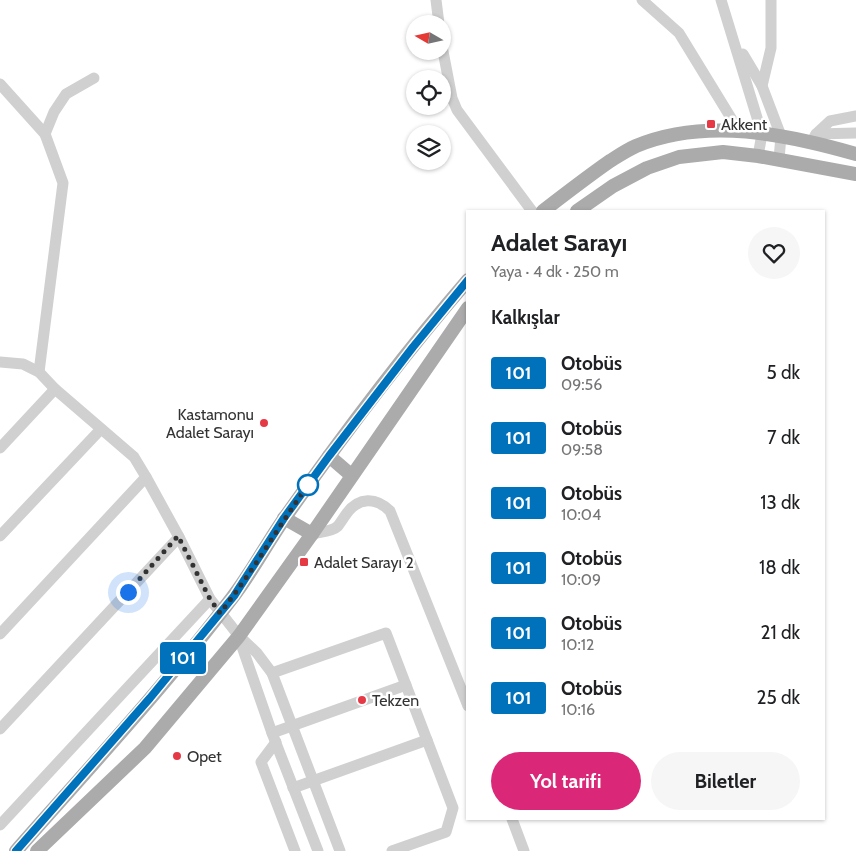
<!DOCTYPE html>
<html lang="tr">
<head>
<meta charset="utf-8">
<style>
	:root { --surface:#fff; --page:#f6f6f6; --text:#202124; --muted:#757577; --accent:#db2777 }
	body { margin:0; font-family:Cabin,sans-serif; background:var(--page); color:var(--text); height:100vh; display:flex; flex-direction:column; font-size:19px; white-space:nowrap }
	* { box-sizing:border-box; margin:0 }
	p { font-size:16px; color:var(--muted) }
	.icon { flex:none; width:28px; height:28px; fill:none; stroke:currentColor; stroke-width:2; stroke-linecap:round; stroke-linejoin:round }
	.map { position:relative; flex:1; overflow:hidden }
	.panel { position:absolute; left:466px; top:210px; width:359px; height:610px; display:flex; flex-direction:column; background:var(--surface); border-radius:0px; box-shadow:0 1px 4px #0004 }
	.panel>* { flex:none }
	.badge { padding:0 10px; border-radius:4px; font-size:18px; line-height:32px }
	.needle { width:32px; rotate:279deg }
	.tools { position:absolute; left:406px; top:15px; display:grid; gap:10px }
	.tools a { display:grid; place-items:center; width:45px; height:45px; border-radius:50%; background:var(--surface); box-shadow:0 1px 4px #0004; font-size:25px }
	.you { position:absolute; width:25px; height:25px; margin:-12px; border:4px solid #fff; border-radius:50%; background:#1a73e8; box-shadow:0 0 0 8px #1a73e833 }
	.map>.badge { position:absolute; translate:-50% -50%; box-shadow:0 0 0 2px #fff }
	h2 { padding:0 25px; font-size:19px; line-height:45px }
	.round { display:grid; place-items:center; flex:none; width:52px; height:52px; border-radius:26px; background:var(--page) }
	.overview { display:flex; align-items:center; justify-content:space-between; height:85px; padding:0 25px }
	h1 { font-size:24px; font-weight:700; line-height:38px }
	.cta { display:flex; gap:10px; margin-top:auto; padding:10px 25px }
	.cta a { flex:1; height:58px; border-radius:30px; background:var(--accent); color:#fff; font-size:20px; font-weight:700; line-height:58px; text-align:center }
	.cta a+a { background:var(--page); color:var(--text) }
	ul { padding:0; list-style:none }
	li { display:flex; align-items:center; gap:15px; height:65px; padding:0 25px }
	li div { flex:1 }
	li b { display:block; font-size:19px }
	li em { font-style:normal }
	li .badge { min-width:55px; font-weight:700; text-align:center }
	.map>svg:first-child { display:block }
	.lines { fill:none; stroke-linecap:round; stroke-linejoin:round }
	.minor { stroke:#d0d0d0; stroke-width:11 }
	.major { stroke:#ababab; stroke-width:14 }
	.line-casing { stroke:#fff; stroke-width:11 }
	.line { stroke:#0072bc; stroke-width:8 }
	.walk { stroke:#333; stroke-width:5; stroke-dasharray:0 9 }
	.poi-dot { fill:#e63946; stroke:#fff; stroke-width:2 }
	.stop-dot { fill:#fff; stroke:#0072bc; stroke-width:2.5 }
	.labels { text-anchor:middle; stroke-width:5; stroke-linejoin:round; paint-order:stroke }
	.poi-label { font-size:16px; fill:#333; stroke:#fff; text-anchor:start }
</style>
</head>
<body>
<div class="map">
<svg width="856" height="851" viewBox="0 0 856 851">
	<rect width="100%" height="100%" fill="#fff"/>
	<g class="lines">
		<g class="minor">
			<polyline points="436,0 439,24"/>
			<polyline points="642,0 679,33 739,131"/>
			<polyline points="721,0 762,134 758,156"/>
			<polyline points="442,46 452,98 457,110 532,211"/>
			<polyline points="743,54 762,86 781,136 779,159"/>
			<polyline points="0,84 45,134 63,183 39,372"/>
			<polyline points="762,86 771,48 771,0"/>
			<polyline points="45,134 54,112 66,94 94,78"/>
			<polyline points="816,134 830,121 856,116"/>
			<polyline points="812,141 816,134 856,133"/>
			<polyline points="0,362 23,364 39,372 55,389 134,457 146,477 179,537 210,599 239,636 257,653 272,673 340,851"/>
			<polyline points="0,448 55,389"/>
			<path d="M312 534C319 532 332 532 338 526 341 522 344 517 347 513 359 497 376 497 390 511L468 706"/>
			<polyline points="0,536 101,429"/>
			<polyline points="0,634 146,477"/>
			<polyline points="239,638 272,733 318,851"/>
			<polyline points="272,673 386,633 453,808 446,832 392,851"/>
			<polyline points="0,729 179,537"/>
			<polyline points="272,733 406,685"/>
			<polyline points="276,742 261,762 295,851"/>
			<polyline points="293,788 427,740"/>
			<polyline points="512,819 524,851"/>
			<polyline points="0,825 210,599"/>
		</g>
		<g class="major">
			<path d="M543 211C565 194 587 177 610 161 618 156 627 150 636 146 706 117 786 134 856 154"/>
			<polyline points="577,211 613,186 647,168 679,157 723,152 758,156 856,174"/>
			<polyline points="329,456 351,475"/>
			<polyline points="284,518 312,534"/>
			<path d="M16 851C89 768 165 686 232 598 252 572 267 543 286 516 343 435 403 355 468 280"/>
			<polyline points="37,851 145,748 239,636 312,534 468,308"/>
		</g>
	</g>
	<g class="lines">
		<g class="line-casing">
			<polyline id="line" points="16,851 150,698 234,596 284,518 329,456 413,347 468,280"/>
		</g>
		<use href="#line" class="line"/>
		<path class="walk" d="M128 592 178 536 210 599 220 613C252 573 278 527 308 485"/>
	</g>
	<g class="poi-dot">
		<rect x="706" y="119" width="10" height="10" rx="2.5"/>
		<circle cx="264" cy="423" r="5"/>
		<rect x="299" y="557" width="10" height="10" rx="2.5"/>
		<circle cx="362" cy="700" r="5"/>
		<circle cx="177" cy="756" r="5"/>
	</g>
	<circle class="stop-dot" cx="308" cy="485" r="10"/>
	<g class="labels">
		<g class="poi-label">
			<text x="721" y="130">Akkent</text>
			<text x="254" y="420" text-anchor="end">Kastamonu<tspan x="254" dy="18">Adalet Sarayı</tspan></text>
			<text x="314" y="568">Adalet Sarayı 2</text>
			<text x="372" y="706">Tekzen</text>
			<text x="187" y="762">Opet</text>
		</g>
	</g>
</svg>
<div class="tools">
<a><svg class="needle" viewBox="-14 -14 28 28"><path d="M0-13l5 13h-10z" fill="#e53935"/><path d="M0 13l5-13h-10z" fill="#757577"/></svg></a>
<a><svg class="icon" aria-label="locate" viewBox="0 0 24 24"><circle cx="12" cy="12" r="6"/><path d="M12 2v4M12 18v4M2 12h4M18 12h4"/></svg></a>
<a><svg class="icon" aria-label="layers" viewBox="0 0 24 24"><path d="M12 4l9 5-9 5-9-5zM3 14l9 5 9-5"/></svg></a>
</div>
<div class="you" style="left:128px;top:592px"></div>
<b class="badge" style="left:183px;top:658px;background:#0072bc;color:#fff">101</b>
<section class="panel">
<div class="overview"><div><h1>Adalet Sarayı</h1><p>Yaya · 4 dk · 250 m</p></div><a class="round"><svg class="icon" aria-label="heart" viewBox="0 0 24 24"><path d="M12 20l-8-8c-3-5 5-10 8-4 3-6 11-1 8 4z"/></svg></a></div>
<h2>Kalkışlar</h2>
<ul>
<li><span class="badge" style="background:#0072bc;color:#fff">101</span><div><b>Otobüs</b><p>09:56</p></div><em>5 dk</em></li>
<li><span class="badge" style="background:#0072bc;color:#fff">101</span><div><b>Otobüs</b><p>09:58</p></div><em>7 dk</em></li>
<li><span class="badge" style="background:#0072bc;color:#fff">101</span><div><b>Otobüs</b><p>10:04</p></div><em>13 dk</em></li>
<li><span class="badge" style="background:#0072bc;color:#fff">101</span><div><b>Otobüs</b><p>10:09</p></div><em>18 dk</em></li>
<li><span class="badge" style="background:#0072bc;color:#fff">101</span><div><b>Otobüs</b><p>10:12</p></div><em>21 dk</em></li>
<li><span class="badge" style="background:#0072bc;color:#fff">101</span><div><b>Otobüs</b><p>10:16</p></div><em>25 dk</em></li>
</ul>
<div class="cta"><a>Yol tarifi</a><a>Biletler</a></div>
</section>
</div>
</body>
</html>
